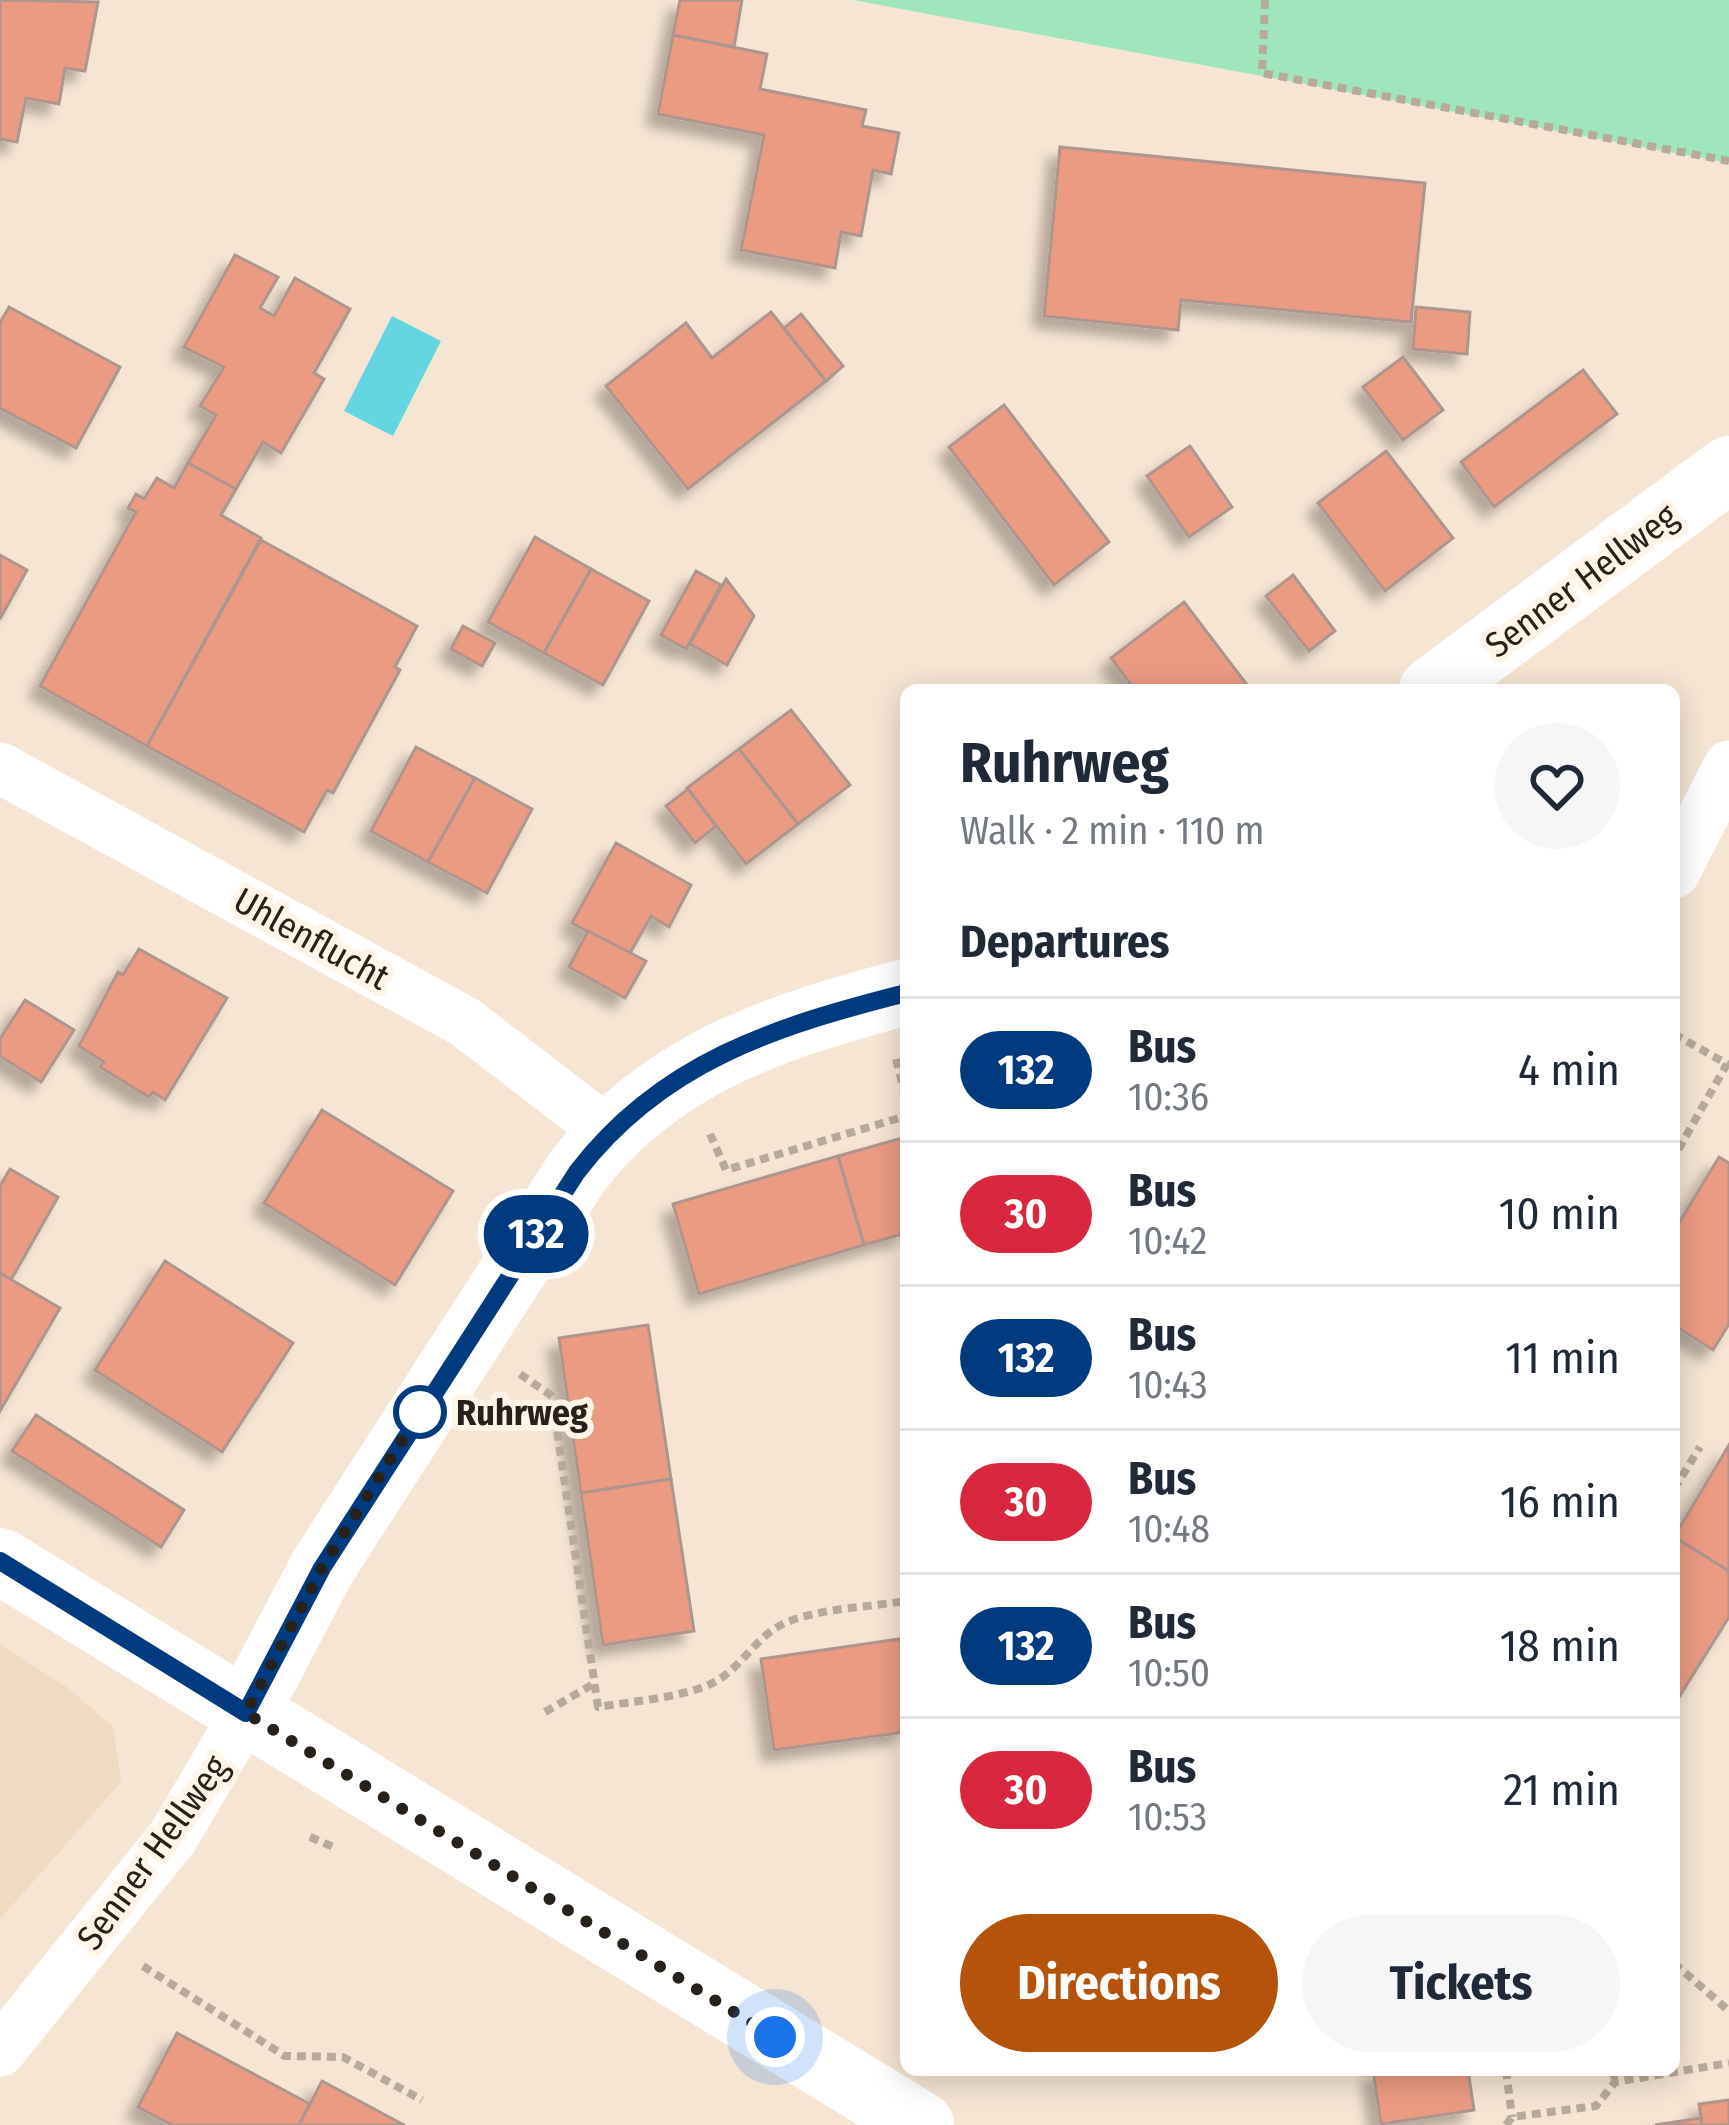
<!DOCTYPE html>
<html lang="en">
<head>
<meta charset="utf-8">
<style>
	:root { --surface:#fff; --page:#f6f6f7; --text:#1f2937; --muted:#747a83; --line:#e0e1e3; --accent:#b45309 }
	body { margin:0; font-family:"Fira Sans Condensed",sans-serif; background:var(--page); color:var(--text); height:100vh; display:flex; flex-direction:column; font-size:45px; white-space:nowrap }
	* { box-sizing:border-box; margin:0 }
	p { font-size:39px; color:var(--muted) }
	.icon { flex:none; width:66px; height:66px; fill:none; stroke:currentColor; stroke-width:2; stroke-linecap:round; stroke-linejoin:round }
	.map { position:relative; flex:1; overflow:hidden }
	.drawer { position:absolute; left:900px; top:684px; width:780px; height:1392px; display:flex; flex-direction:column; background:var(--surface); border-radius:18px; box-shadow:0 6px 30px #0003 }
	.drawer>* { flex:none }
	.badge { padding:0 24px; border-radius:39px; font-size:42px; line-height:78px }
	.you { position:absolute; width:60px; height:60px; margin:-30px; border:9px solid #fff; border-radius:50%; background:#1a73e8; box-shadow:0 0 0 18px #1a73e833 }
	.map>.badge { position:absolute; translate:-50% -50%; box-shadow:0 0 0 6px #fff }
	h2 { padding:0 60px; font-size:45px; line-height:108px }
	.round { display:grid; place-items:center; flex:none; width:126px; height:126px; border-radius:63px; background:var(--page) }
	.overview { display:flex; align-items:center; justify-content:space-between; height:204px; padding:0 60px }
	h1 { font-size:57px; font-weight:700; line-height:90px }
	.action { display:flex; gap:24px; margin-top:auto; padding:24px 60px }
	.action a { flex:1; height:138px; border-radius:72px; background:var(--accent); color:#fff; font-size:48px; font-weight:700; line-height:138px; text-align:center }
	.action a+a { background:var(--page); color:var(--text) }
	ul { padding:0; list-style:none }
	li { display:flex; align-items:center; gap:36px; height:144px; padding:0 60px; border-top:3px solid var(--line) }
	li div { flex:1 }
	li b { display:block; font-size:45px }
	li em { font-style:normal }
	li .badge { min-width:132px; font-weight:700; text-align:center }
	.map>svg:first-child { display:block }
	.built { fill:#f0dac1 }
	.green { fill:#a0e6bc }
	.water { fill:#64d6df }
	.building { fill:#ec9b83; stroke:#ae968f; stroke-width:3; filter:url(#shadow) }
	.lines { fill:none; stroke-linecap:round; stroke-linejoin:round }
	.path { stroke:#b8aa9b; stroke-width:8; stroke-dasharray:9 6; stroke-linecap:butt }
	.street { stroke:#fff; stroke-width:51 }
	.secondary { stroke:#fff; stroke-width:66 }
	.line-casing { stroke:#fff; stroke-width:27 }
	.line { stroke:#003b80; stroke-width:18 }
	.walk { stroke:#28211a; stroke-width:12; stroke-dasharray:0 21.6 }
	.stop-dot { fill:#fff; stroke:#003b80; stroke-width:6 }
	.labels { text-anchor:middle; stroke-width:12; stroke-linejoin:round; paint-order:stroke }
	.street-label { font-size:36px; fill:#28211a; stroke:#fef4e8 }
	.stop-label { font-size:36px; font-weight:bold; fill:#28211a; stroke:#fef4e8; text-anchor:start }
</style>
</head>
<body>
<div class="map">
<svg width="1729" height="2125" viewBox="0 0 1729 2125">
	<defs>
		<filter id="shadow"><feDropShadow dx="-11" dy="11" stdDeviation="6" flood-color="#0004"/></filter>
	</defs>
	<rect width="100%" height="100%" fill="#f6e5d3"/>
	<polygon class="built" points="0,1644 68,1688 113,1727 121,1782 0,1919"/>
	<polygon class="green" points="853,0 1729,0 1729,163"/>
	<polygon class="water" points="392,316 441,341 393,436 344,411"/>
	<g class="building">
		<polygon points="0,0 98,2 85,71 65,68 59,104 26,98 17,142 0,139"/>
		<polygon points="680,0 742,0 734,47 673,35"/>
		<polygon points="673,35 767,54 760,89 866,110 862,126 899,133 891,174 873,170 861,236 841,232 835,268 741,250 764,135 658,114"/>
		<polygon points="1060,147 1425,183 1411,322 1181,300 1178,330 1044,316"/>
		<polygon points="235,255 278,277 260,308 274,316 295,278 350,309 314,373 324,379 281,453 263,442 236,489 188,463 216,415 200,406 224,367 184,347"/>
		<polygon points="9,307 120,367 76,448 0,408 0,323"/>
		<polygon points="1416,307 1470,312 1467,354 1413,349"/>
		<polygon points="771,312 826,381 688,489 606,386 686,323 712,358"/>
		<polygon points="801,314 843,366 826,381 784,328"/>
		<polygon points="1403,357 1443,410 1403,440 1363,387"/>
		<polygon points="1583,370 1617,414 1494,507 1461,462"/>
		<polygon points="1004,405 1109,542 1054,585 949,447"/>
		<polygon points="1190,446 1232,507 1189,537 1147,476"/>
		<polygon points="1386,451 1453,538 1385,591 1318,503"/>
		<polygon points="188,463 236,489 221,515 261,538 147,746 40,686 136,512 128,508 136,494 144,499 157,478 174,488"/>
		<polygon points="535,537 591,569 544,653 488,622"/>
		<polygon points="261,540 417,626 395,667 400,670 333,793 327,790 304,832 147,746"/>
		<polygon points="0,555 27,570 0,619"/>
		<polygon points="591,569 649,601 603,685 544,653"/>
		<polygon points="696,571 721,585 686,649 661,635"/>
		<polygon points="1293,575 1335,631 1309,651 1266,596"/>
		<polygon points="726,579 754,616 727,665 690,644"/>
		<polygon points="1184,602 1251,690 1135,690 1111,658"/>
		<polygon points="463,626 495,643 482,666 451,649"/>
		<polygon points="791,710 850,785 798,824 739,749"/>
		<polygon points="416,747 475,778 428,862 371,831"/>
		<polygon points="739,749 798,824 746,864 687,788"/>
		<polygon points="475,778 532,809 487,893 428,862"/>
		<polygon points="688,789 716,826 695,843 666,806"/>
		<polygon points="616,843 691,885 669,927 651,916 629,955 572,923"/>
		<polygon points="588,931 646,961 625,998 569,967"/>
		<polygon points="139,949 227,998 165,1100 153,1092 149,1097 100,1067 104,1062 79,1046 118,972 123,975"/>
		<polygon points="25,1000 74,1030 41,1082 0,1056 0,1039"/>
		<polygon points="322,1110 453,1191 395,1285 264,1203"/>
		<polygon points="906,1137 906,1233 864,1245 838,1156"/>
		<polygon points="838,1156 864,1245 699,1294 673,1204"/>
		<polygon points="1719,1157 1729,1163 1729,1324 1713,1350 1674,1325 1674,1231"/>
		<polygon points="10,1169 58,1197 11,1280 0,1273 0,1186"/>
		<polygon points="165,1261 293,1343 222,1452 95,1370"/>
		<polygon points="0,1273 60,1308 0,1411"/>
		<polygon points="648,1325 671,1479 581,1493 559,1338"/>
		<polygon points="36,1415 184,1510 161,1547 12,1451"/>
		<polygon points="1729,1445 1729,1571 1674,1537"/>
		<polygon points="671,1479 694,1631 603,1645 581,1493"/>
		<polygon points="1674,1537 1729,1571 1729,1617 1674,1705"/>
		<polygon points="906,1638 906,1732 774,1750 761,1659"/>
		<polygon points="177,2033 310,2104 299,2125 172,2125 138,2107"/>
		<polygon points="1373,2070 1468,2070 1474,2110 1381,2124"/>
		<polygon points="322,2081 404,2125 299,2125"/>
		<polygon points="1729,2100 1729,2125 1702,2125 1699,2104"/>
		<polygon points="1701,2118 1702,2125 1655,2125"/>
	</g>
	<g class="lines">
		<g class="path">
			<polyline points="1265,0 1262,73 1729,161"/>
			<polyline points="1674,1034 1727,1064 1674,1157"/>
			<polyline points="896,1059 906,1099"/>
			<polyline points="710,1134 726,1170 906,1116"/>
			<path d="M520 1374 552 1396 598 1707C633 1701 697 1697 724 1676 747 1659 759 1634 787 1622 823 1608 868 1607 906 1601"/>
			<polyline points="1674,1489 1700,1447"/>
			<polyline points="545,1712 595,1683"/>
			<polyline points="310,1837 336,1848"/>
			<polyline points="1674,1963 1729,2011"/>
			<polyline points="143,1966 285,2056 343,2057 422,2100"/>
			<polyline points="1506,2070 1512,2117"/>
			<polyline points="1613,2070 1615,2082"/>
			<polyline points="1506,2125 1512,2117 1596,2106 1615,2082 1729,2063"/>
		</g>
		<g class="street">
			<polyline points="0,768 465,1022 608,1132"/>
			<polyline points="1674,873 1729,766"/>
			<polyline points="0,2051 173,1837 246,1713"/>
		</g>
		<g class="secondary">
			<polyline points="1432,690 1729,469"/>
			<polyline points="0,1561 921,2125"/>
			<path d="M246 1713 322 1568 577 1172C660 1063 778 1026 906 992"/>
		</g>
	</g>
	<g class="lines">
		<g class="line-casing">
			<path id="line" d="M0 1561 246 1713 322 1568 577 1172C661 1062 776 1026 906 993"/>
		</g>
		<use href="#line" class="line"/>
		<polyline class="walk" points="420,1412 428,1399 322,1568 246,1713 775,2037"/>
	</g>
	<circle class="stop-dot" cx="420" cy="1412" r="24"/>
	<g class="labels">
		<g class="street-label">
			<text transform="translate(1581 580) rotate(-37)" y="13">Senner Hellweg</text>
			<text transform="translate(312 938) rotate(29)" y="13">Uhlenflucht</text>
			<text transform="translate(152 1852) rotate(-54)" y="13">Senner Hellweg</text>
		</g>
		<g class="stop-label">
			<text x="456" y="1425">Ruhrweg</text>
		</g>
	</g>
</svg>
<div class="you" style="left:775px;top:2037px"></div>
<b class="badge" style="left:536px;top:1234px;background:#003b80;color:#fff">132</b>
<section class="drawer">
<div class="overview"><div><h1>Ruhrweg</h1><p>Walk · 2 min · 110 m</p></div><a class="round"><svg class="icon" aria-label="heart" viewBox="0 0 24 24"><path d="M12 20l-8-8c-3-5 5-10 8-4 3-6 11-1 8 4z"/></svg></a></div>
<h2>Departures</h2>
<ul>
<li><span class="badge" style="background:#003b80;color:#fff">132</span><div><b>Bus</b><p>10:36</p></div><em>4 min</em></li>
<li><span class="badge" style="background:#d7263d;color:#fff">30</span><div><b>Bus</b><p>10:42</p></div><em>10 min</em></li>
<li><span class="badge" style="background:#003b80;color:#fff">132</span><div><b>Bus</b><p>10:43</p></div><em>11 min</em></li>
<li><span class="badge" style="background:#d7263d;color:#fff">30</span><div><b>Bus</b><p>10:48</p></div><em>16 min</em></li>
<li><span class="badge" style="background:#003b80;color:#fff">132</span><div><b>Bus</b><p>10:50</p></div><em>18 min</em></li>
<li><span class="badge" style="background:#d7263d;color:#fff">30</span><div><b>Bus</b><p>10:53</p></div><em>21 min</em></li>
</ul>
<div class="action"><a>Directions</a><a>Tickets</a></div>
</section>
</div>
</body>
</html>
